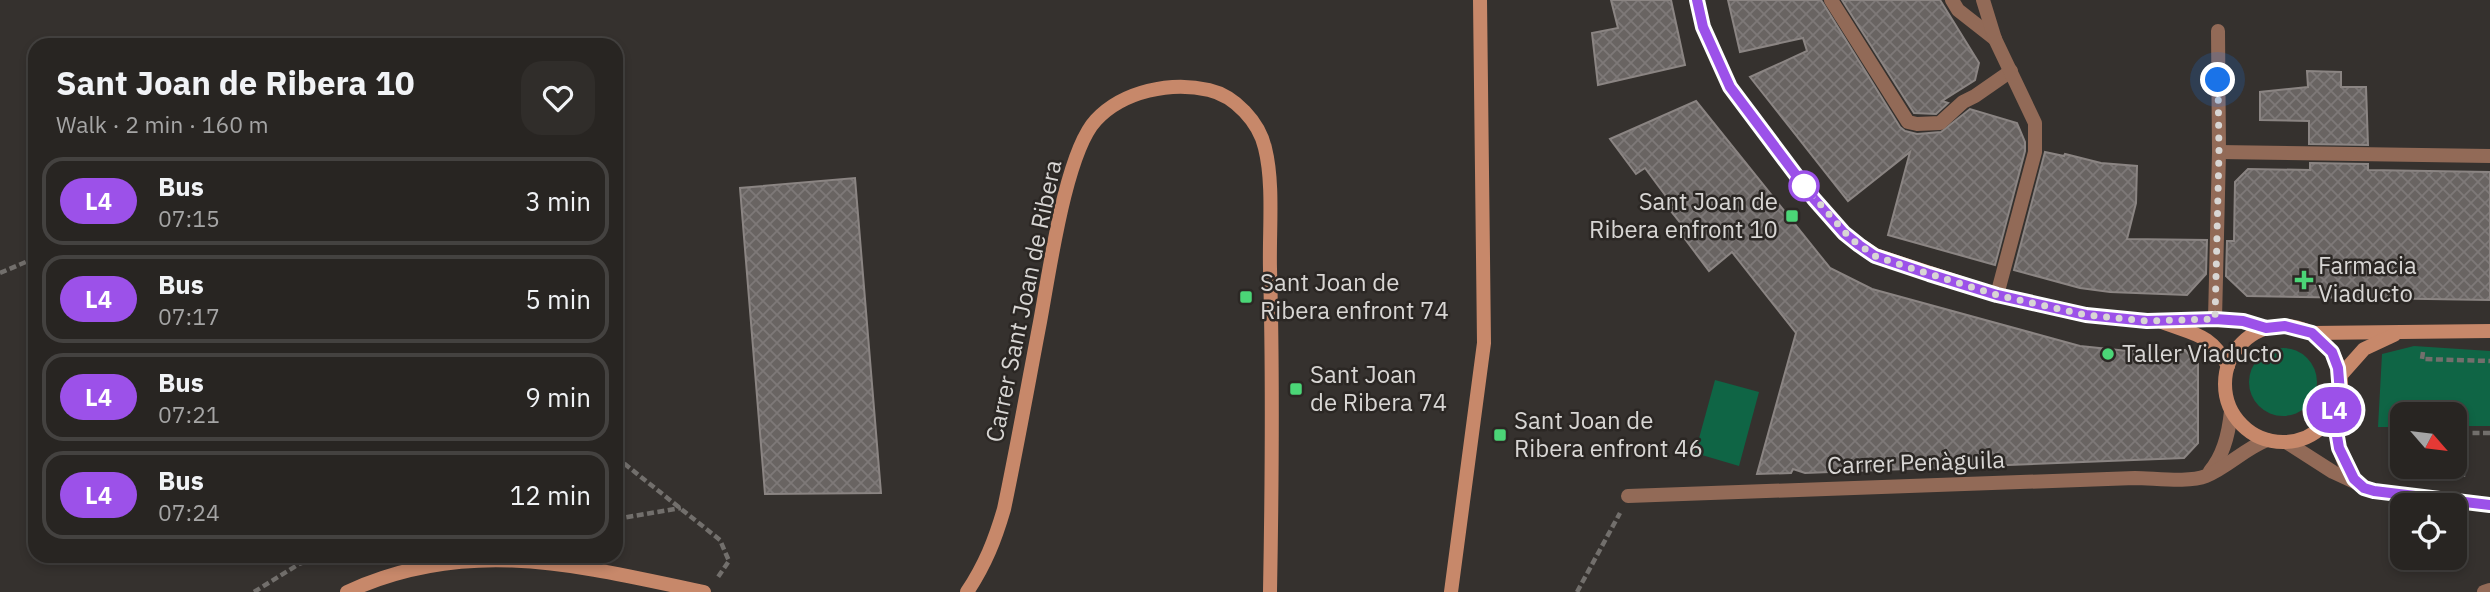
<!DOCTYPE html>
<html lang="en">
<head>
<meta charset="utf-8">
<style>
	:root { --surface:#282522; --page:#302d2a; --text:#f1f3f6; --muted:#a5a5a5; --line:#444240 }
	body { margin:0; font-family:"IBM Plex Sans",sans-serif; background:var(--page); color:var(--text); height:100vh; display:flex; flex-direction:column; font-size:26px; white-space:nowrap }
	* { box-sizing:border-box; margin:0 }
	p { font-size:23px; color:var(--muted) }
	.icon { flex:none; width:38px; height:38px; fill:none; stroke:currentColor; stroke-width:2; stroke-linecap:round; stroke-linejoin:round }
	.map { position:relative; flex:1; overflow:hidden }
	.sheet { position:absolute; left:28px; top:38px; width:595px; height:525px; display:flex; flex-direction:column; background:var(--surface); border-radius:21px; box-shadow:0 4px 10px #0003,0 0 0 2px var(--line) }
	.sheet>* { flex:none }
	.badge { padding:0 14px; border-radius:23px; font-size:24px; line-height:46px }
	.needle { width:46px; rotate:118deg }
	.controls { position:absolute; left:2390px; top:402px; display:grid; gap:14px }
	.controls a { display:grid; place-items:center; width:77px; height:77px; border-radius:14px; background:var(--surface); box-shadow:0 4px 10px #0003,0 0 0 2px var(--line); font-size:35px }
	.you { position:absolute; width:35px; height:35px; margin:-18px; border:5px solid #fff; border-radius:50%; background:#1a73e8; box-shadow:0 0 0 10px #1a73e833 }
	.map>.badge { position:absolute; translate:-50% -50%; box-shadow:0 0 0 4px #fff }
	.round { display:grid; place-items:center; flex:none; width:74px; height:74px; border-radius:21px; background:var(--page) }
	.overview { display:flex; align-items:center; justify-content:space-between; height:119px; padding:0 28px }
	h1 { font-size:33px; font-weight:800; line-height:52px }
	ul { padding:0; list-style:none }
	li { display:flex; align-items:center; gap:21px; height:88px; margin:0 14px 10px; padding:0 14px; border:4px solid var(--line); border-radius:21px }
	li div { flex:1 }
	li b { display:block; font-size:26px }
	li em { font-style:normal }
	li .badge { min-width:77px; font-weight:700; text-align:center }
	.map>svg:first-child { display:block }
	.green { fill:#0f6545 }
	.building { fill:url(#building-cross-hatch); stroke:#8b8583; stroke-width:2 }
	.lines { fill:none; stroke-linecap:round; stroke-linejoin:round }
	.path { stroke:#726f6c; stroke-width:4.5; stroke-dasharray:7 3.5; stroke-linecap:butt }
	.minor { stroke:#926a57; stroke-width:14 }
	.tertiary { stroke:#926a57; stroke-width:14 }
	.secondary { stroke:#c7886a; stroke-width:14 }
	.line-casing { stroke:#fff; stroke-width:16 }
	.line { stroke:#9c51e9; stroke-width:10 }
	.walk { stroke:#d8d6d4; stroke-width:7; stroke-dasharray:0 12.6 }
	.stop-dot { fill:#fff; stroke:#9c51e9; stroke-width:3.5 }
	.poi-dot { fill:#4bd677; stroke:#2b2724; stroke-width:2.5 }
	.labels { text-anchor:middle; stroke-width:5; stroke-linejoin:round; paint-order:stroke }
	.poi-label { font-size:24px; fill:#d8d6d4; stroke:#2b2724; text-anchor:start }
	.street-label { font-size:24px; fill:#d8d6d4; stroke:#2b2724 }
</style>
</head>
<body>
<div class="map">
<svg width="2490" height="592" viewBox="0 0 2490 592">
	<defs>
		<pattern id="building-cross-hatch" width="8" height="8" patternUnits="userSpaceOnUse" patternTransform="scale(1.75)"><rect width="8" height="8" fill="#696462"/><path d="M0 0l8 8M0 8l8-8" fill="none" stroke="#7e7978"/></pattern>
	</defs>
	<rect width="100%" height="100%" fill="#35312e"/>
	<g class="green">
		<polygon points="2414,346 2490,351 2490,426 2455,426 2455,415 2403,415 2403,427 2378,427 2382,354"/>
		<circle cx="2283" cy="382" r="34"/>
		<polygon points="1715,380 1759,392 1739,466 1695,453"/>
	</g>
	<g class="building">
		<polygon points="1611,0 1671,0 1685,65 1598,85 1592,33 1618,28"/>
		<polygon points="1728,0 1821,0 1900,127 1905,131 1917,134 1941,132 1970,109 2017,123 2025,142 2025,151 1995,265 1888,235 1910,152 1848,201 1750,77 1807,51 1803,38 1740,52"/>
		<polygon points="1842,0 1940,0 1979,63 1975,80 1942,101 1948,103 1936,114 1914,113"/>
		<polygon points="2307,71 2341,72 2341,87 2366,87 2368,145 2309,144 2309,121 2260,120 2260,92 2308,87"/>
		<polygon points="1696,101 1830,268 1872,289 2080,346 2128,351 2185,350 2198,364 2198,443 2184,458 1805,473 1793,469 1791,473 1757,474 1796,333 1732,252 1709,271 1682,235 1687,231 1670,210 1674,207 1645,168 1636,174 1610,139"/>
		<polygon points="2045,152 2064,156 2065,154 2101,163 2137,166 2136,203 2127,239 2207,240 2206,274 2187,295 2110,292 2080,288 2014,270"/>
		<polygon points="2310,163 2368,164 2368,170 2490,172 2490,300 2247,296 2226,276 2227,241 2234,241 2235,182 2248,169 2310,170"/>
		<polygon points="855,178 881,493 765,494 740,188"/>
	</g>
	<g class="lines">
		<g class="path">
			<polyline points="0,273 35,258"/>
			<polyline points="2423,352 2422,359 2490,361"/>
			<polyline points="616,457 720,540 729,561 718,577"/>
			<polyline points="2463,477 2464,433 2490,433"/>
			<polyline points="616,519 681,508"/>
			<polyline points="254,592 299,564 321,556"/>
			<polyline points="1577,592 1620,513"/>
		</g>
		<g class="minor">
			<polyline points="1831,0 1908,122 1917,124 1940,123 1963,102 1975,96 2011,71"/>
			<polyline points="1952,0 1958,10 1995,39"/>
			<polyline points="1983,0 1995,39 2035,123 2035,152 1997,295"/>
			<polyline points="2219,152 2490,156"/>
			<polyline points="2215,319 2219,152 2218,31"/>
			<path d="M2210 471C2224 455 2229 432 2231 411"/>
			<path d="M1628 496 2135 478C2154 478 2189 483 2206 476 2228 467 2244 449 2267 440"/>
			<polyline points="2484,592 2490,590"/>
		</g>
		<g class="tertiary">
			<path d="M2333 413C2337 437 2339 465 2357 482"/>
			<polyline points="2286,442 2333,472 2374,491 2490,505"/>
		</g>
		<g class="secondary">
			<polyline points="1697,0 1703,27 1730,87 1814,199 1844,234 1875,255 1997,295 2086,315 2147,321 2215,319 2243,321 2266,328"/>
			<path d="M2162 322C2195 335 2210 333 2228 366"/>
			<circle cx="2283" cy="384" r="58"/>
			<polyline points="2312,333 2490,331"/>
			<polyline points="2340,376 2364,349 2394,335"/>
			<path d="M347 592C468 536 580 566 704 592"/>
			<path d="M967 592C985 565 995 540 1004 509 1017 447 1028 385 1040 322 1049 275 1065 153 1096 120 1123 91 1171 81 1209 90 1235 96 1259 122 1265 148 1274 184 1269 231 1270 269 1273 377 1272 484 1270 592"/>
			<polyline points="1451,592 1484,343 1480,0"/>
		</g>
	</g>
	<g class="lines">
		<g class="line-casing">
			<polyline id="line" points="1697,0 1703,27 1730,87 1814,199 1844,233 1859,245 1875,256 1929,274 1997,295 2086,315 2147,321 2215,319 2243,321 2266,328 2285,326 2312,333 2332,352 2338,368 2340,393 2333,413 2339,448 2354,479 2364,488 2374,491 2490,505"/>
		</g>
		<use href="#line" class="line"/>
		<polyline class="walk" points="1804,186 1851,239 1875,256 1907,267 1997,295 2086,315 2147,321 2215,319 2219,152 2218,80"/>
	</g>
	<circle class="stop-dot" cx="1804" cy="186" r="14"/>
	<g class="poi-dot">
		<rect x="1785" y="209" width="14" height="14" rx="3.5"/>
		<path d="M2300.5 269.5h7v7h7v7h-7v7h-7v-7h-7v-7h7z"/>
		<rect x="1239" y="290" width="14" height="14" rx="3.5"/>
		<circle cx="2108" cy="354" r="7"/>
		<rect x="1289" y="382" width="14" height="14" rx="3.5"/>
		<rect x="1493" y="428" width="14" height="14" rx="3.5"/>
	</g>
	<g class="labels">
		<g class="poi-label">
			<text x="1778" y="210" text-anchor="end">Sant Joan de<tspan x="1778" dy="28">Ribera enfront 10</tspan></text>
			<text x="2318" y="274">Farmacia<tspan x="2318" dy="28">Viaducto</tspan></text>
			<text x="1260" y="291">Sant Joan de<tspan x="1260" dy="28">Ribera enfront 74</tspan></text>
			<text x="2122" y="362">Taller Viaducto</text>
			<text x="1310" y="383">Sant Joan<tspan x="1310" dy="28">de Ribera 74</tspan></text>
			<text x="1514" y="429">Sant Joan de<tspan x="1514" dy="28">Ribera enfront 46</tspan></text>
		</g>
		<g class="street-label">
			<text transform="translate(1024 301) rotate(-78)" y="8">Carrer Sant Joan de Ribera</text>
			<text transform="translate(1916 463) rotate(-2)" y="8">Carrer Penàguila</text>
		</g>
	</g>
</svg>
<div class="controls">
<a><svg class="needle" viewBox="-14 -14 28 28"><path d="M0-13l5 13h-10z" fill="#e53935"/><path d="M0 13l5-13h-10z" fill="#a5a5a5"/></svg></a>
<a><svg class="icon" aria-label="locate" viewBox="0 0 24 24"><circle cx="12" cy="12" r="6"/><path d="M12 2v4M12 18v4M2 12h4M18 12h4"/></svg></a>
</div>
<div class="you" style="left:2218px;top:80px"></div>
<b class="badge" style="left:2334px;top:410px;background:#9c51e9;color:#fff">L4</b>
<section class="sheet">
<div class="overview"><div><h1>Sant Joan de Ribera 10</h1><p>Walk · 2 min · 160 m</p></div><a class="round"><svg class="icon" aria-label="heart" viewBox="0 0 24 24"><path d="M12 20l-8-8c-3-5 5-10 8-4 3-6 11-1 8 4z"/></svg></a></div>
<ul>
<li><span class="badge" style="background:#9c51e9;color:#fff">L4</span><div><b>Bus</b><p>07:15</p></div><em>3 min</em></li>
<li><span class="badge" style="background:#9c51e9;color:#fff">L4</span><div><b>Bus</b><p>07:17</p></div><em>5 min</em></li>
<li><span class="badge" style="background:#9c51e9;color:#fff">L4</span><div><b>Bus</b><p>07:21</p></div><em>9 min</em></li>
<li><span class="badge" style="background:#9c51e9;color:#fff">L4</span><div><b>Bus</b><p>07:24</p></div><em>12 min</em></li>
</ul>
</section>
</div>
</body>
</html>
